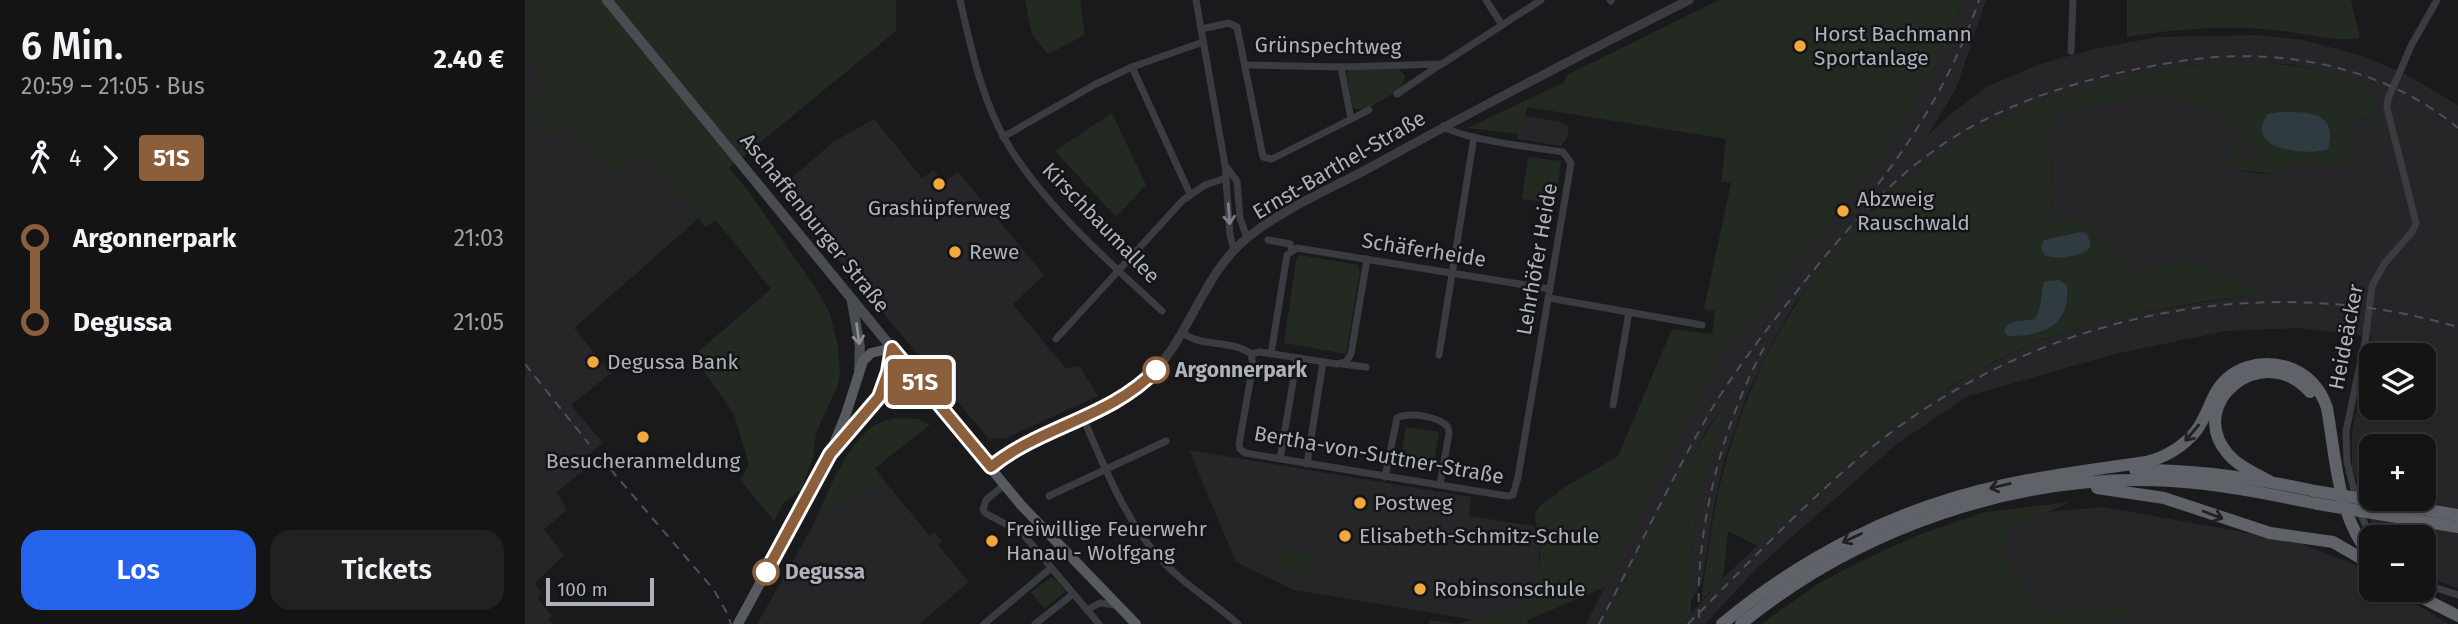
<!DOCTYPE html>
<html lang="de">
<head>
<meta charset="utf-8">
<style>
	:root { --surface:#141415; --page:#212122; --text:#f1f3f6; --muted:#9d9ea0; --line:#333334; --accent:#2563eb }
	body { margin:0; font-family:"Fira Sans",sans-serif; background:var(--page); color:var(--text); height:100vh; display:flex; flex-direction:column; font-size:26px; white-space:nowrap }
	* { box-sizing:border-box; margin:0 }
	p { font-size:23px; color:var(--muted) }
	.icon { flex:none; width:38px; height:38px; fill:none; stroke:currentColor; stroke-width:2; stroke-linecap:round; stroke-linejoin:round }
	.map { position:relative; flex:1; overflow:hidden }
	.drawer { display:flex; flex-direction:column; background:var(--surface); width:525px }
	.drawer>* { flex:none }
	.badge { padding:0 14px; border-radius:5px; font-size:24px; line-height:46px }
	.buttons { position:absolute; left:1834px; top:343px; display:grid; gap:14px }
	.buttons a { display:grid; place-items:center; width:77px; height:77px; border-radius:14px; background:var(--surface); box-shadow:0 2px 5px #0004,0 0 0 2px var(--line); font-size:35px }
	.scale { position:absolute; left:21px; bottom:18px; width:108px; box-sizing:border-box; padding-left:7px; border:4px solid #adb2bc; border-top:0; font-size:19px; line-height:24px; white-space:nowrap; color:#adb2bc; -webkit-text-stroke:5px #151517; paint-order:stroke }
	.map>.badge { position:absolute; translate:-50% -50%; box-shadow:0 0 0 4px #fff }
	.legs { display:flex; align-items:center; gap:10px; height:77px; padding:0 21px; font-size:23px }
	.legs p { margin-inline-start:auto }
	.head { display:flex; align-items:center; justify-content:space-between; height:119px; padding:0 21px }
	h1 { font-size:38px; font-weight:600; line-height:52px }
	.primary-button { display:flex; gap:14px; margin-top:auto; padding:14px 21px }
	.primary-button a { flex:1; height:80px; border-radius:21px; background:var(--accent); color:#fff; font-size:28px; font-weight:600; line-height:80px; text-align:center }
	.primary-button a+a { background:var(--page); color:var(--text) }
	ul { padding:0 21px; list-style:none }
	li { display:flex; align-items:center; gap:24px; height:84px; font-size:26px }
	li i { display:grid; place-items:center; width:10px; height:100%; margin:0 9px; background:currentColor }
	li i::after { content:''; width:18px; height:18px; margin:-9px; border:5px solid; border-radius:50%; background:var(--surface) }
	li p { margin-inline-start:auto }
	li:first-child i { background:linear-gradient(#0000 50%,currentColor 0) }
	li:last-child i { background:linear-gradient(currentColor 50%,#0000 0) }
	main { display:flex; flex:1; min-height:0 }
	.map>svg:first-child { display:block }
	.built { fill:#262629; fill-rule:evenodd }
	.green { fill:#222a22 }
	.water { fill:#303a41 }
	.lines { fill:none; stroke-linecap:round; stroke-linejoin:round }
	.minor { stroke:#3b3c41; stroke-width:7 }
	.tertiary { stroke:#3b3c41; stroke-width:9 }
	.secondary { stroke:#494c51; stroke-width:10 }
	.primary { stroke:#575a60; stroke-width:10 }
	.trunk { stroke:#5f6269; stroke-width:12 }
	.rail { stroke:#4e5156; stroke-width:2; stroke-dasharray:9 7; stroke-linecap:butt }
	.trunk-bridge { stroke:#5f6269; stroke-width:12 }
	.oneway { stroke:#7a7d85 }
	.oneway2 { stroke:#8a8e97 }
	.oneway3 { stroke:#202123 }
	.line-1-casing { stroke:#fff; stroke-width:16 }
	.line-1 { stroke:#8b5e3c; stroke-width:10 }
	.poi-dot { fill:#f1a83d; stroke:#151517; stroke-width:2.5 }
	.stop-1-dot { fill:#fff; stroke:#8b5e3c; stroke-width:3.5 }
	.labels { text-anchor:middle; stroke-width:5; stroke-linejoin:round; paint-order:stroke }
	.poi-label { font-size:21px; fill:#adb2bc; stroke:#151517; text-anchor:start }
	.street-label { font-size:21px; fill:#adb2bc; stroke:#151517 }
	.stop-label { font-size:21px; font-weight:bold; fill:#adb2bc; stroke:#151517; text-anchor:start }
</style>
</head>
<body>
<main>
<section class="drawer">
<div class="head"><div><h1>6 Min.</h1><p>20:59 – 21:05 · Bus</p></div><b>2.40 €</b></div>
<div class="legs"><svg class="icon" aria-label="walk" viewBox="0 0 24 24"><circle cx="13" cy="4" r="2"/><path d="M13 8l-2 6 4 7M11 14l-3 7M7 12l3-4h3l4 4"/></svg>4<svg class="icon" aria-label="forward" viewBox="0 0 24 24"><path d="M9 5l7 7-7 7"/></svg><b class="badge" style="background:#8b5e3c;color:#fff">51S</b></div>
<ul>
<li><i style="color:#8b5e3c"></i><b>Argonnerpark</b><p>21:03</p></li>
<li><i style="color:#8b5e3c"></i><b>Degussa</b><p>21:05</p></li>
</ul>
<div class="primary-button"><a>Los</a><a>Tickets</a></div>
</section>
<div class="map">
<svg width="1933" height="624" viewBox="0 0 1933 624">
	<rect width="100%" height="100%" fill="#1a1a1c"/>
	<g class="built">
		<polygon points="0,0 181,227 173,219 49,328 86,373 46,405 78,443 54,463 59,470 32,492 42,510 19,529 39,555 10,583 17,593 12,598 27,616 24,619 28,624 0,624"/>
		<path d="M1437 0H1461L1431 89 1403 135 1428 112 1465 85 1515 64 1568 49 1633 37 1732 35 1779 40 1837 56 1880 74 1933 105V588L1899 576V537H1857L1848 528 1827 467V432L1846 337 1772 328 1701 331 1590 354 1443 396 1372 444 1233 567 1180 624H1156L1198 578 1325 458 1397 405 1452 371 1507 343 1591 317 1737 293 1667 261 1608 270 1557 218H1528L1525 131 1533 115 1572 104 1622 97 1648 98 1688 109 1734 155 1730 161 1707 169 1735 174H1748L1759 167 1781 165 1827 119 1847 118 1859 147 1846 86 1784 68 1763 64 1694 62 1661 66 1546 91 1500 108 1348 209 1304 260 1270 303 1248 342 1221 397 1199 461 1190 500 1177 582 1166 601V555L1174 499 1204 399 1183 427 1163 464 1080 624H1061L1193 360 1338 178 1384 114 1426 38ZM1846 355H1899V408H1846ZM1846 446H1899V499H1846Z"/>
		<polygon points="996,115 1037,122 1044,127 1042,138 1036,146 992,139"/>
		<polygon points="349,119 397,178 409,170 418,183 433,172 519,275 488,304 541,369 550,366 555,367 573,396 481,438 464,439 254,189 308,142"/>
		<polygon points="664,450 946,497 944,516 1009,526 1015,540 1013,579 1001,604 949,620 769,590 711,562"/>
		<polygon points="362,484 404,535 409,532 417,541 413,545 444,582 394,624 232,624 287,527 320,499 336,491"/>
		<polygon points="1579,507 1772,542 1833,566 1846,575 1846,590 1868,590 1924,624 1255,624 1461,517"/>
	</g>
	<g class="green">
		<polygon points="0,0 371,0 371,31 204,168 224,192 294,293 305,314 313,346 315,374 313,385 291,433 288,458 276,490 258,503 249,521 215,480 224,465 209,414 168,356 246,289 191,220 181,227 115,153 88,173 46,123 27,138 0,106 0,101 19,85 0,52"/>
		<polygon points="500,0 555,0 560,35 523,54 507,35"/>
		<path d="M1194 0H1437L1426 38 1384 114 1338 178 1193 360 1080 587 1003 620 1002 624H904V620L932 624 1001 604C1011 583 1017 563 1015 539 1014 530 1008 520 1011 512 1016 500 1028 500 1035 490L1093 456 1147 329 1187 334 1190 311 1179 309 1206 183 1196 182 1201 139 1002 107 996 134 942 128 1038 83 1042 75Z"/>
		<path d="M1602 0H1826L1835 38C1806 43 1777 32 1749 30 1701 25 1650 29 1602 37Z"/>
		<path d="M1694 62C1747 61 1797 67 1846 86L1864 147H1859L1847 118 1827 119 1830 164 1759 167 1748 174 1707 169 1700 164 1711 144 1729 161 1734 155 1688 109 1648 98 1622 97 1572 104 1533 115 1525 131 1528 218H1557L1608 270 1667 261 1739 293C1674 302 1609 311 1546 331 1532 335 1518 338 1505 344 1401 391 1313 466 1233 546L1203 531 1198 578 1177 600C1177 584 1181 569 1183 553 1206 361 1318 187 1499 108 1560 82 1629 70 1694 62Z"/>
		<polygon points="874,69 880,76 876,89 840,110 828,108 822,75 824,70"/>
		<polygon points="587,113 621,185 591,217 530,151"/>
		<polygon points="1003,157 1036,161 1031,204 997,199"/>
		<polygon points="775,255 833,265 835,271 821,354 759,343 771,261"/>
		<path d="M1205 396 1174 499 1166 555V614L1156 624H1080C1120 547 1156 467 1205 396Z"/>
		<path d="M369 418 393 419 405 425 350 468 362 484C327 494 314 504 287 527 303 494 318 449 348 426 354 422 363 420 369 418Z"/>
		<polygon points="881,427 914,432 907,473 874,467"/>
		<polygon points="1545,502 1485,529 1478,558 1521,614 1606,605 1616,614 1574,624 1236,624 1291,585 1336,561 1393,535 1460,512"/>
		<polygon points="754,546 795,555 790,575 750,566"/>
		<polygon points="526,577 529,578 541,591 520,609 506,592"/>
	</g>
	<g class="water">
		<path d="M1754 112C1782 112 1814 111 1803 149 1782 157 1716 149 1743 114Z"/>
		<path d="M1556 232 1561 233 1565 241V248C1554 257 1531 260 1519 255L1516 247 1519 240Z"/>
		<path d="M1534 280 1542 285C1546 326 1518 336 1482 336L1479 331C1484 318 1498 322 1510 319 1518 307 1515 294 1519 281Z"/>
	</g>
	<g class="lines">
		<g class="minor">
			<path d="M435 0C445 44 454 87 474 128 507 195 582 260 637 311"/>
			<polyline points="671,0 700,165 705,235 709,250"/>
			<polyline points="961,0 977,25"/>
			<polyline points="1085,0 1086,1"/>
			<polyline points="676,29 704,23 712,27 738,157 747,159 844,110"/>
			<polyline points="1546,51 1548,0"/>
			<polyline points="720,65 816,67 917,64 1016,0"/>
			<polyline points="607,67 665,194"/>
			<polyline points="816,67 826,119"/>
			<polyline points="872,94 916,64"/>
			<polyline points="478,137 569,85 607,67 678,42"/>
			<polyline points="700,165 712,181 715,218 722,238"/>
			<polyline points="743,240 765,244 767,250"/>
			<polyline points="1024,298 1177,325"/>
			<path d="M658 333C678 348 706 339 726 354L728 365 714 444 715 449 720 453 982 496 988 495 993 477 1046 163 1038 152C1012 148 935 139 918 126"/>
			<polyline points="531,339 658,200 680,185 701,178"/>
			<polyline points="726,354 735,352 812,364 821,362 826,354 842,259"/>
			<polyline points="746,354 762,255 772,248 1025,289"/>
			<polyline points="914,355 949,137"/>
			<polyline points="817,364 841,367"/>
			<polyline points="1088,405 1104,312"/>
			<path d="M558 418C579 465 598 516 632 555 655 582 686 600 713 624"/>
			<polyline points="755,459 772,358"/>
			<polyline points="782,464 798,362"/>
			<path d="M860 477 872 418C885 412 913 416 923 427L924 433 915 485"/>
			<polyline points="479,485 461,500 458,509 460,513 497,533 574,624"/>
			<polyline points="524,496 641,441"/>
			<polyline points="1831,498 1822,462 1821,431 1840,342 1847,286 1859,264 1887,232 1891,223 1862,108 1863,99 1886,46 1912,0"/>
			<polyline points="1833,510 1847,537"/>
			<polyline points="1899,584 1933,595"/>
			<polyline points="562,610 575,603 590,605"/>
			<polyline points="459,624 526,568"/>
			<polyline points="510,624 548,594"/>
		</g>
		<path class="tertiary" d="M466 467C509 431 569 421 613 386 664 347 673 278 722 238 759 208 804 190 846 167 951 109 1057 54 1164 0"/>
		<g class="secondary">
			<polyline points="82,0 367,348"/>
			<polyline points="327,302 335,347 334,370"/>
		</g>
		<g class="primary">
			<polyline points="367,348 496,505 611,624"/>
			<path d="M357 395C367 386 377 375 392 378"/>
			<polyline points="311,446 354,397 363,372 367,348"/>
			<polyline points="213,624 305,454 321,414 338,361 346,353 367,348"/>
		</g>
		<g class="trunk">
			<path d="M1610 470C1671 469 1730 478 1790 491"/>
			<path d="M1744 481C1730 473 1713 466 1703 454 1659 403 1738 339 1785 392"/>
			<polyline points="1572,488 1639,498 1745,533 1808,542 1846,564"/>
			<polyline points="1882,590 1933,616"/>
			<path d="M1197 624C1278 556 1375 507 1478 485 1525 475 1573 469 1621 462 1641 457 1657 448 1671 431 1680 419 1684 405 1691 392 1706 367 1735 359 1762 367 1782 373 1796 389 1802 408 1811 459 1812 515 1846 557"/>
			<path d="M1216 624C1333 528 1494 472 1646 481 1696 484 1744 494 1793 504"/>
		</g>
		<g class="rail">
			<path d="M1343 197C1390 138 1430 72 1454 0"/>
			<polyline points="0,364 64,444"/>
			<polyline points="75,457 189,590 202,613 206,624"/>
			<path d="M1174 618C1170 526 1198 422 1242 342"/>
			<path d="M1074 624C1112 553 1146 479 1186 410 1216 361 1252 316 1288 271 1330 219 1376 169 1434 134 1500 94 1580 73 1656 61 1752 46 1857 65 1933 128"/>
			<path d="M1163 624C1223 564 1280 502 1346 448 1509 316 1731 268 1933 327"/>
		</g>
		<g class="trunk-bridge">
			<polyline points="1790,491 1933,515"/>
			<polyline points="1793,504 1933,527"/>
		</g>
	</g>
	<defs><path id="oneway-shaft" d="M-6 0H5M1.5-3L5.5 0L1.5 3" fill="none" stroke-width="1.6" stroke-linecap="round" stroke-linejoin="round" transform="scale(1.75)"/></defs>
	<use class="oneway" href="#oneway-shaft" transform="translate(704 214) rotate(86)"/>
	<use class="oneway2" href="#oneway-shaft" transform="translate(333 334) rotate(82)"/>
	<g class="oneway3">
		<use href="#oneway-shaft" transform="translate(1667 433) rotate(130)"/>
		<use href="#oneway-shaft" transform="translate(1475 486) rotate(167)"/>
		<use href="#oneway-shaft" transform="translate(1688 515) rotate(21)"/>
		<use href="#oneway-shaft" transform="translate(1327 538) rotate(155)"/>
	</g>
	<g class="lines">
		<g class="line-1-casing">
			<path id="line-1" d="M241 572 305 454 354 397 363 372 367 348 466 467C516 426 585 418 631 370"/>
		</g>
		<use href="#line-1" class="line-1"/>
	</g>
	<g class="poi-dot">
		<circle cx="1275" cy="46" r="7"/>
		<circle cx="414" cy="184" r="7"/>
		<circle cx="1318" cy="211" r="7"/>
		<circle cx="430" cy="252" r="7"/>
		<circle cx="68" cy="362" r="7"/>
		<circle cx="118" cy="437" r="7"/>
		<circle cx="835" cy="503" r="7"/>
		<circle cx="820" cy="536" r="7"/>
		<circle cx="467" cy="541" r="7"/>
		<circle cx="895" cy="589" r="7"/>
	</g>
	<g class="stop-1-dot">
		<circle cx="631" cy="370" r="12"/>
		<circle cx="241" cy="572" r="12"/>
	</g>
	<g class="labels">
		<g class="poi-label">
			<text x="1289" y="41">Horst Bachmann<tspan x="1289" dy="24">Sportanlage</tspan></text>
			<text x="1332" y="206">Abzweig<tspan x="1332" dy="24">Rauschwald</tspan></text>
			<text x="414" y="215" text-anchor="middle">Grashüpferweg</text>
			<text x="444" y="259">Rewe</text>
			<text x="82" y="369">Degussa Bank</text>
			<text x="118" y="468" text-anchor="middle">Besucheranmeldung</text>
			<text x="849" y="510">Postweg</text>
			<text x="481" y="536">Freiwillige Feuerwehr<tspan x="481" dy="24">Hanau - Wolfgang</tspan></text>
			<text x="834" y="543">Elisabeth-Schmitz-Schule</text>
			<text x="909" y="596">Robinsonschule</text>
		</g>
		<g class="street-label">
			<text transform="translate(803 46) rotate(1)" y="7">Grünspechtweg</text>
			<text transform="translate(814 165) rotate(-30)" y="7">Ernst-Barthel-Straße</text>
			<text transform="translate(290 223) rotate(51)" y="7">Aschaffenburger Straße</text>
			<text transform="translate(576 223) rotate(46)" y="7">Kirschbaumallee</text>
			<text transform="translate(899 250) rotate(9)" y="7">Schäferheide</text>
			<text transform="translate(1012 259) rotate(-80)" y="7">Lehrhöfer Heide</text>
			<text transform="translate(1821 337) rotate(-79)" y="7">Heideäcker</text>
			<text transform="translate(854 455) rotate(10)" y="7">Bertha-von-Suttner-Straße</text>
		</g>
		<g class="stop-label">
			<text x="650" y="377">Argonnerpark</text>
			<text x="260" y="579">Degussa</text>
		</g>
	</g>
</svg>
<div class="buttons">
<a><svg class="icon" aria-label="layers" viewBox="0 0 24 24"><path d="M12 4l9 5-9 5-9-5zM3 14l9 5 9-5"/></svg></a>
<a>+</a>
<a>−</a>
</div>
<div class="scale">100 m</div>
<b class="badge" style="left:395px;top:382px;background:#8b5e3c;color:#fff">51S</b>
</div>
</main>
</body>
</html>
